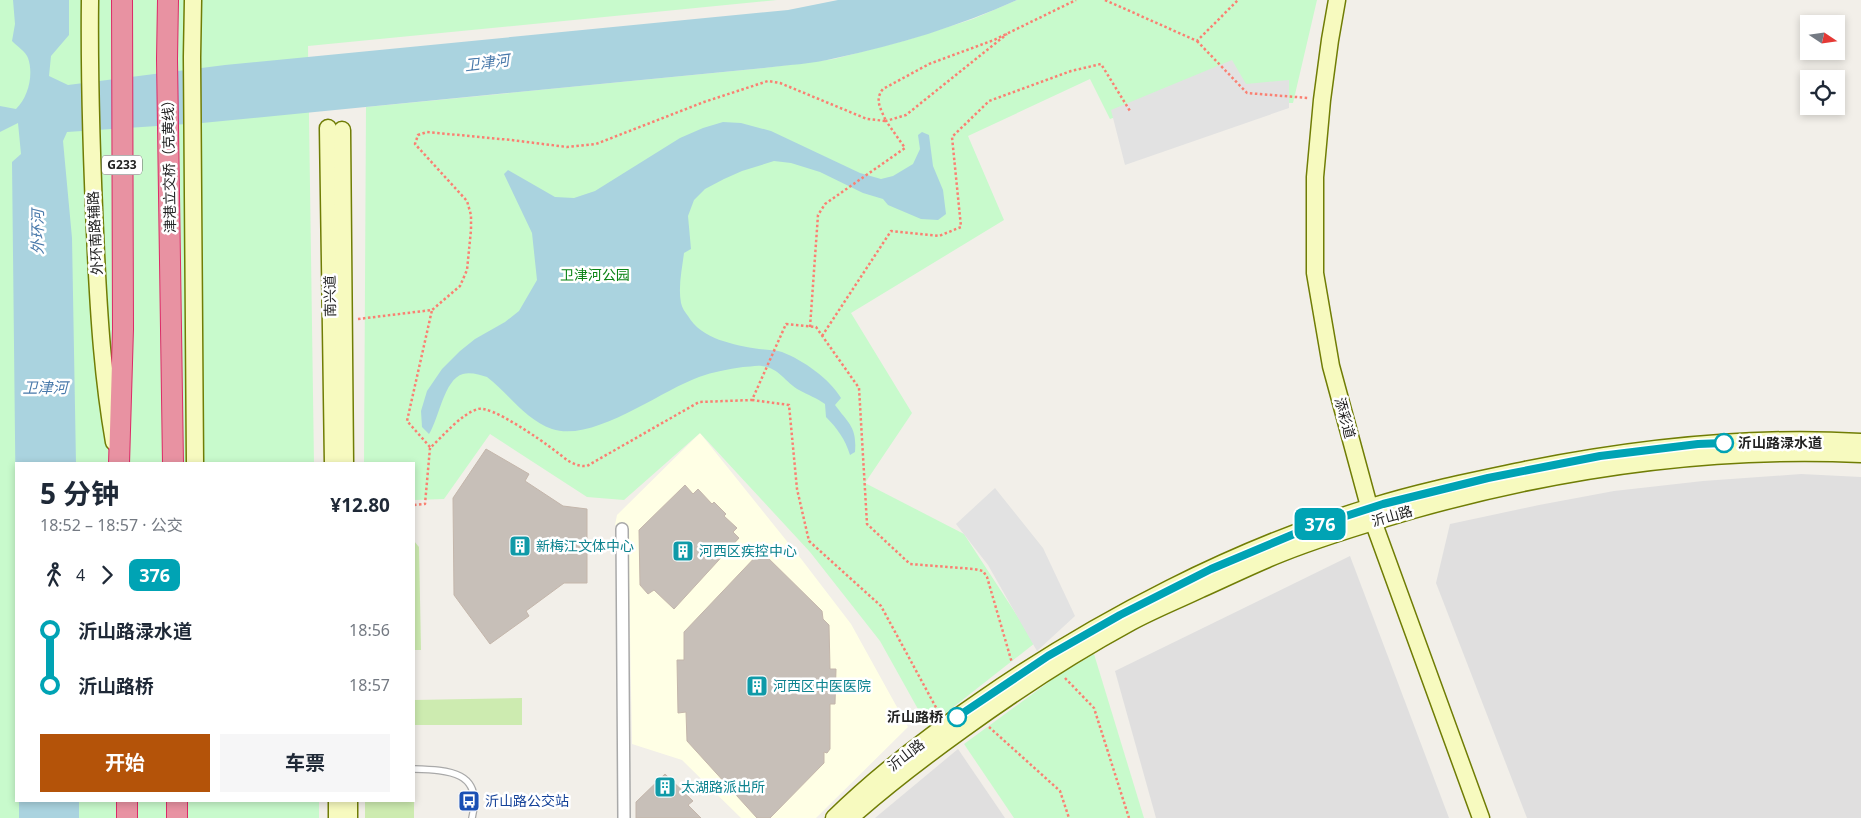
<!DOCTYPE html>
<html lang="zh">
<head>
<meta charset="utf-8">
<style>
	:root { --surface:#fff; --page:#f6f6f7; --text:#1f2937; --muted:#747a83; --accent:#b45309 }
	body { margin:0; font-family:"Noto Sans","Noto Sans SC",sans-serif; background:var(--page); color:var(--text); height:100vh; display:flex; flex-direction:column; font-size:19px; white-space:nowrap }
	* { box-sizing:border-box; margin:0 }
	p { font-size:16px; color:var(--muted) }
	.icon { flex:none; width:28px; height:28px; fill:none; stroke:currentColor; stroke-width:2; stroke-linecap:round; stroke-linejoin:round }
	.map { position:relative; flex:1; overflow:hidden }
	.sheet { position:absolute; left:15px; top:462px; width:400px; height:340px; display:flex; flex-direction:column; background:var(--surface); border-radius:0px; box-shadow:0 2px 8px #0003 }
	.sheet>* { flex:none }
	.badge { padding:0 10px; border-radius:8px; font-size:18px; line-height:32px }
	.needle { width:32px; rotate:103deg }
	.fabs { position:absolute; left:1800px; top:15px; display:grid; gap:10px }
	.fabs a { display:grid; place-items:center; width:45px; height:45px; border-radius:0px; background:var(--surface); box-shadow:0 2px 8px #0003; font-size:25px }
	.map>.badge { position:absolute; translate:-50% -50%; box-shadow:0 0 0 2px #fff }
	.legs { display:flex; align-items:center; gap:8px; height:55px; padding:0 25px; font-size:16px }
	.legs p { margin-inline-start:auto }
	.overview { display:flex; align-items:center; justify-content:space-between; height:85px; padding:0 25px }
	h1 { font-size:28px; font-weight:700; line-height:38px }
	.cta { display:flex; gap:10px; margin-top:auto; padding:10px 25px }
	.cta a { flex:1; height:58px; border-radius:0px; background:var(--accent); color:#fff; font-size:20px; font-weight:700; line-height:58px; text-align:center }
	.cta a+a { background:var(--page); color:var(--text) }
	ul { padding:0 25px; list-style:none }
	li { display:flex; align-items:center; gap:18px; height:55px; font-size:19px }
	li i { display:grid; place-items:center; width:8px; height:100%; margin:0 6px; background:currentColor }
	li i::after { content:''; width:12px; height:12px; margin:-6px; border:4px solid; border-radius:50%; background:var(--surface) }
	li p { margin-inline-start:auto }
	li:first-child i { background:linear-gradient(#0000 50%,currentColor 0) }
	li:last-child i { background:linear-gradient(currentColor 50%,#0000 0) }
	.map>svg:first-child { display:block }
	.residential { fill:#e0dfdf }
	.education { fill:#ffffe5 }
	.grass { fill:#cdebb0 }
	.park { fill:#c8facc }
	.parking { fill:#e2e2e2 }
	.water { fill:#aad3df }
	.building { fill:#c7bfb8; stroke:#c4b6ab }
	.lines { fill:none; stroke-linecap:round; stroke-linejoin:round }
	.lane-casing { stroke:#a9a9a9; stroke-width:8 }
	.street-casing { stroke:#a9a9a9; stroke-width:14 }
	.secondary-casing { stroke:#707d05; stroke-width:19 }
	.highway-casing { stroke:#dc2a67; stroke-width:22 }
	.path { stroke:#fa8072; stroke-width:2.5; stroke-dasharray:2.5 2.5; stroke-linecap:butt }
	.lane { stroke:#fff; stroke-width:5.5 }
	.street { stroke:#fff; stroke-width:11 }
	.secondary { stroke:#f7fabf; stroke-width:16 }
	.highway { stroke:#e892a2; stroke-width:20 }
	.line-1-casing { stroke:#fff; stroke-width:11 }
	.line-1 { stroke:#00a3b4; stroke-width:8 }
	.stop-1-dot { fill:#fff; stroke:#00a3b4; stroke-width:2.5 }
	.labels { text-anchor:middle; stroke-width:5; stroke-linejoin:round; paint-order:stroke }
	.shield { fill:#fff; stroke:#646464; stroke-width:1 }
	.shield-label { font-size:12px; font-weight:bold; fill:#222 }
	.street-label { font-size:14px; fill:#222; stroke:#fff }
	.park-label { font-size:14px; fill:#0c8416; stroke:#fff }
	.stop-label { font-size:14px; font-weight:bold; fill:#222; stroke:#fff; text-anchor:start }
	.culture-label { font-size:14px; fill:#0d838f; stroke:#fff; text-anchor:start }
	.transit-label { font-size:14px; fill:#164399; stroke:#fff; text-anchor:start }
	.water-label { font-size:15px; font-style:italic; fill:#4a7aab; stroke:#fff }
</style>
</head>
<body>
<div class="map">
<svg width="1861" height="818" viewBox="0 0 1861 818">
	<rect width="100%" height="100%" fill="#f2efe9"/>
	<g class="residential">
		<polygon points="1801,474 1861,477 1861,818 1527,818 1436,583 1450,524 1539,505 1614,491 1703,481"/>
		<polygon points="1350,556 1449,818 1156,818 1115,671"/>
		<polygon points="958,749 1005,818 875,818"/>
	</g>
	<polygon class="education" points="700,433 802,560 851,624 908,727 816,818 741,818 682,760 632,744 628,525 615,525 617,515"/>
	<g class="grass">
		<polygon points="414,541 419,547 421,650 414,650"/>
		<polygon points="522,698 522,725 414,725 414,700"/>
		<polygon points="414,779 414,818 365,818 365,801 414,801"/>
	</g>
	<g class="park">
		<polygon points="0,0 777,0 308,46 314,464 16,464 16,801 319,801 319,818 0,818"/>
		<polygon points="1017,0 1317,0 1293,103 1240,102 1226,77 1110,119 1090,79 968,136 1004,220 851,313 912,413 865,483 964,534 1035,643 928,727 880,641 810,552 700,433 624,500 587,497 490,434 444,499 414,500 414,464 364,464 366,107 764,68 834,59 907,40 973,19"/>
		<polygon points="1094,654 1144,818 1014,818 964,744 1057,676"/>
	</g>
	<g class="parking">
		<polygon points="1232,60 1246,84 1289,80 1289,108 1125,165 1111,110"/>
		<polygon points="995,488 1043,548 1075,616 1037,651 988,565 956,524"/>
	</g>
	<g class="water">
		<path d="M13 0H69V35L51 56 49 76 68 85 225 65 788 10 838 0H1017C959 26 898 45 836 58 812 64 787 65 764 68L202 123 67 132 63 141 72 238 76 464H16V528L12 162 21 154 18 123 0 132V106L16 109C28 98 34 75 28 58 26 52 17 46 12 41L15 24Z"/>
		<path d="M723 122 741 123 771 131 860 173 881 179 893 176 913 164 920 149 918 135 922 132 929 135 933 166 943 190 946 214 938 220 921 219 888 205 883 199 863 193 820 172 791 163 774 161 742 171 724 179 705 189 694 200 688 216 691 249 684 253C682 269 678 287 681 303 682 308 685 312 688 316 701 339 734 345 759 349 766 350 775 350 782 352 803 360 830 379 841 398L835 405C849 424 857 427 855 452L850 455C845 439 837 428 826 417L825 404C817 398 808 395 799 390 785 382 779 368 762 366 756 365 749 367 743 367 728 369 713 372 699 377 660 391 593 443 552 429 526 420 508 393 487 377 480 375 471 372 463 374 444 379 439 419 429 434L422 427 421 411 427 391 442 369 460 351 475 339 505 322 519 311 537 280 532 233 504 174 508 170 555 197 574 198 595 191 680 138 703 128Z"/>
		<rect x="19" y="801" width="60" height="17"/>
	</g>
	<g class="building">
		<polygon points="486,449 529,474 525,481 563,506 587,509 587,583 564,583 526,611 529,616 490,644 454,595 453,498"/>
		<polygon points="685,485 693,494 698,489 712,504 714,502 726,514 724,516 737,528 733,532 739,538 674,609 654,590 648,594 640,585 639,530"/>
		<polygon points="761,551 822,611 823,619 829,625 830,669 836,669 835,704 830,704 830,749 827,753 824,752 824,763 770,818 757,818 687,741 686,712 678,713 677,660 684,660 684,632"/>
		<polygon points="665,774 693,801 688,805 701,818 636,818 636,802"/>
	</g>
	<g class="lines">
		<g class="lane-casing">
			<path id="lane" d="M414 769C448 770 484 771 472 818"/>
		</g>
		<g class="street-casing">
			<polyline id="street" points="622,529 624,818"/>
		</g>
		<g class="secondary-casing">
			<g id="secondary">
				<path d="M90 0C89 85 92 169 96 254 99 317 103 379 114 442"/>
				<polyline points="193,0 192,57 195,464"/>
				<polyline points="1337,0 1330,40 1322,100 1315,177 1315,273 1331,366 1373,521 1481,818"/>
				<polyline points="328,128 333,464"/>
				<polyline points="342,130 345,464"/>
				<polyline points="337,801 337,818"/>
				<polyline points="349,801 349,818"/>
				<path d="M834 818C880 773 930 735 983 699 1099 619 1236 548 1371 507 1422 491 1473 481 1525 470 1635 448 1748 435 1861 442"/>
				<path d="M850 818C886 786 924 757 963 729 1017 690 1072 654 1131 622 1153 610 1178 600 1201 589 1228 577 1254 564 1282 553 1324 536 1369 523 1413 510 1558 469 1710 447 1861 454"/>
			</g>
		</g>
		<g class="highway-casing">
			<g id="highway">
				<polyline points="168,0 167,59 173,464"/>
				<polyline points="119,464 123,329 122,0"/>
				<polyline points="127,801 127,818"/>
				<polyline points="177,801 177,818"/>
			</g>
		</g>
		<g class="path">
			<polyline points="1105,0 1197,41 1238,0"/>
			<polyline points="1197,41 1247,93 1308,98"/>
			<path d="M358 319 432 310 460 286 467 270 471 230V215L467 201 415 144 418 135 427 132 511 140 567 147 596 144 704 102 768 81 780 83 867 119 886 121C881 109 874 100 883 89L929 64 994 40 1076 0"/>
			<polyline points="810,327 818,215 825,204 905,148 886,121 906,115 1007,34"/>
			<polyline points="822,336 891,231 939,236 961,227 952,137 989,101 1071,71 1101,64 1130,111"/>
			<polyline points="752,400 789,405 797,489 809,541 881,606 939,713"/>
			<polyline points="430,447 407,421 432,310"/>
			<path d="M414 505 425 504 430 448C443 436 461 414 478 409 491 405 541 440 554 450 565 458 573 467 587 466L699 402 752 400 786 324 816 327 859 388 867 524 910 564 974 569 983 571 987 577 1012 663"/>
			<polyline points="1065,678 1094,708 1129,818"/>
			<polyline points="989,727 1060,791 1069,818"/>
		</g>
		<use href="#lane" class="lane"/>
		<use href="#street" class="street"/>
		<use href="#secondary" class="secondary"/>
		<use href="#highway" class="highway"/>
	</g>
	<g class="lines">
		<g class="line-1-casing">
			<polyline id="line-1" points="957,717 1048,656 1120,615 1211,569 1306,529 1383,504 1488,478 1600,456 1698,444 1724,443"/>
		</g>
		<use href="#line-1" class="line-1"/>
	</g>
	<defs>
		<g id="building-square" transform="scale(1.125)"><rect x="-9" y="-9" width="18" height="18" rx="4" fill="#0f9aa8" stroke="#fff"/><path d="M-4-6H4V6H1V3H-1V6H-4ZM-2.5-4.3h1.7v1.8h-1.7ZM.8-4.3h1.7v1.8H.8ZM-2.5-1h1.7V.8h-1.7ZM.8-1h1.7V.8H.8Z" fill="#fff"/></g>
		<g id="bus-square" transform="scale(1.125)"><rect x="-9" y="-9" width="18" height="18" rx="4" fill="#1a4fb4" stroke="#fff"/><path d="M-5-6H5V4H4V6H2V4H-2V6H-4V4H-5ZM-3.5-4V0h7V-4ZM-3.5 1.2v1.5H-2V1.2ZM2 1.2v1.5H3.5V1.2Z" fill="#fff"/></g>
	</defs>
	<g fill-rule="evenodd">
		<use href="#building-square" x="520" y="546"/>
		<use href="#building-square" x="683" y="551"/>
		<use href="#building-square" x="757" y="686"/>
		<use href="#building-square" x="665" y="787"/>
		<use href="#bus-square" x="469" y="801"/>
	</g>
	<g class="stop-1-dot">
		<circle cx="1724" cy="443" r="9"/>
		<circle cx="957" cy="717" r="9"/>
	</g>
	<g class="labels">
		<rect class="shield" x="102" y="155.5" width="40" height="19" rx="4"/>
		<g class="shield-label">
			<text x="122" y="169">G233</text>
		</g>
		<g class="street-label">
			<text transform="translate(169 163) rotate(-91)" y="5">津港立交桥（克黄线）</text>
			<text transform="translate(95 233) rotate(-93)" y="5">外环南路辅路</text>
			<text transform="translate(330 296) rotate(-91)" y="5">南兴道</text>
			<text transform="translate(1345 418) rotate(75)" y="5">添彩道</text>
			<text transform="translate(1392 516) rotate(-16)" y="5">沂山路</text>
			<text transform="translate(906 755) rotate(-38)" y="5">沂山路</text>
		</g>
		<g class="park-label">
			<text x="595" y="280">卫津河公园</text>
		</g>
		<g class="stop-label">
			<text x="1738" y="448">沂山路渌水道</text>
			<text x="943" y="722" text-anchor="end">沂山路桥</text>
		</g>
		<g class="culture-label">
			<text x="536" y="551">新梅江文体中心</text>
			<text x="699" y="556">河西区疾控中心</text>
			<text x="773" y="691">河西区中医医院</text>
			<text x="681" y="792">太湖路派出所</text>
		</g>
		<g class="transit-label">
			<text x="485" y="806">沂山路公交站</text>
		</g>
		<g class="water-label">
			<text transform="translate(487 63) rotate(-7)" y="5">卫津河</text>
			<text transform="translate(38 232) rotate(-90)" y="5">外环河</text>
			<text x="45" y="393">卫津河</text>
		</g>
	</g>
</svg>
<div class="fabs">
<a><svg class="needle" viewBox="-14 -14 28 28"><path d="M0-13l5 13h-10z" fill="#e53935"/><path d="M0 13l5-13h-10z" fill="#747a83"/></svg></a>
<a><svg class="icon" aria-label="locate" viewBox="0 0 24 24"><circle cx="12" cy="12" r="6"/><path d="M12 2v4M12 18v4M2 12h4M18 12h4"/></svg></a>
</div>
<b class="badge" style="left:1320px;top:524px;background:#00a3b4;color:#fff">376</b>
<section class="sheet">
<div class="overview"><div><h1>5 分钟</h1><p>18:52 – 18:57 · 公交</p></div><b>¥12.80</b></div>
<div class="legs"><svg class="icon" aria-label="walk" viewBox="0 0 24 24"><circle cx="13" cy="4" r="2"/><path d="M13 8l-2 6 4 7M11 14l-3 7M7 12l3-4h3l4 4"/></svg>4<svg class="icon" aria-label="forward" viewBox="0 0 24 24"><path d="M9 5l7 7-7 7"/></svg><b class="badge" style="background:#00a3b4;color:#fff">376</b></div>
<ul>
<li><i style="color:#00a3b4"></i><b>沂山路渌水道</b><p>18:56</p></li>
<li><i style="color:#00a3b4"></i><b>沂山路桥</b><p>18:57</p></li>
</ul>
<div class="cta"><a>开始</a><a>车票</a></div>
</section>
</div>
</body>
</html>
